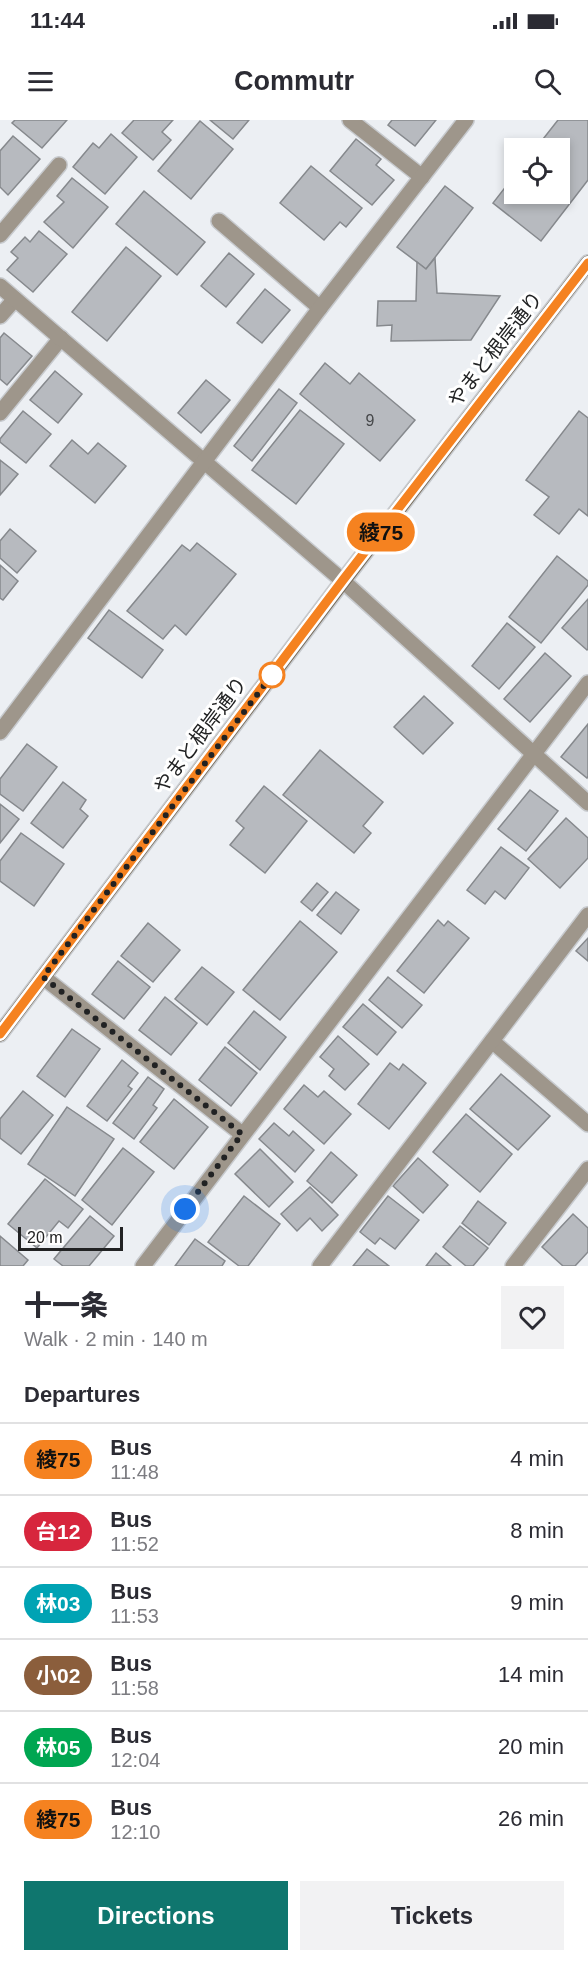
<!DOCTYPE html>
<html lang="en">
<head>
<meta charset="utf-8">
<style>
	:root { --surface:#fff; --page:#f2f2f3; --text:#2b2b33; --muted:#7c7c81; --line:#e1e1e2; --accent:#0f766e }
	body { margin:0; font-family:Arial,"Noto Sans JP",sans-serif; background:var(--page); color:var(--text); height:100vh; display:flex; flex-direction:column; font-size:22px; white-space:nowrap }
	* { box-sizing:border-box; margin:0 }
	p { font-size:20px; color:var(--muted) }
	.icon { flex:none; width:33px; height:33px; fill:none; stroke:currentColor; stroke-width:2; stroke-linecap:round; stroke-linejoin:round }
	.map { position:relative; height:1146px; overflow:hidden }
	.side { display:flex; flex-direction:column; background:var(--surface); flex:1 }
	.side>* { flex:none }
	.badge { padding:0 12px; border-radius:20px; font-size:21px; line-height:39px }
	.tools { position:absolute; left:504px; top:18px; display:grid; gap:12px }
	.tools a { display:grid; place-items:center; width:66px; height:66px; border-radius:0px; background:var(--surface); box-shadow:0 3px 9px #0003; font-size:30px }
	.scale { position:absolute; left:18px; bottom:15px; width:105px; box-sizing:border-box; padding-left:6px; border:3px solid #212223; border-top:0; font-size:16px; line-height:21px; white-space:nowrap; color:#212223; -webkit-text-stroke:4px #fff; paint-order:stroke }
	.you { position:absolute; width:30px; height:30px; margin:-15px; border:4px solid #fff; border-radius:50%; background:#1a73e8; box-shadow:0 0 0 9px #1a73e833 }
	.map>.badge { position:absolute; translate:-50% -50%; box-shadow:0 0 0 3px #fff }
	h2 { padding:0 24px; font-size:22px; line-height:54px }
	.round { display:grid; place-items:center; flex:none; width:63px; height:63px; border-radius:0px; background:var(--page) }
	.summary { display:flex; align-items:center; justify-content:space-between; height:102px; padding:0 24px }
	h1 { font-size:28px; font-weight:800; line-height:45px }
	.primary-button { display:flex; gap:12px; margin-top:auto; padding:12px 24px }
	.primary-button a { flex:1; height:69px; border-radius:0px; background:var(--accent); color:#fff; font-size:24px; font-weight:800; line-height:69px; text-align:center }
	.primary-button a+a { background:var(--page); color:var(--text) }
	ul { padding:0; list-style:none }
	li { display:flex; align-items:center; gap:18px; height:72px; padding:0 24px; border-top:2px solid var(--line) }
	li div { flex:1 }
	li b { display:block; font-size:22px }
	li em { font-style:normal }
	li .badge { min-width:66px; font-weight:700; text-align:center }
	.status { display:flex; justify-content:space-between; align-items:center; height:42px; padding:0 30px; background:var(--surface); direction:ltr }
	.status svg { height:16px; fill:currentColor }
	header { display:flex; justify-content:space-between; align-items:center; height:78px; padding:0 24px; background:var(--surface); font-size:27px; font-weight:800 }
	.map>svg:first-child { display:block }
	.building { fill:#b7babf; stroke:#86898d; stroke-width:1.5 }
	.lines { fill:none; stroke-linecap:round; stroke-linejoin:round }
	.lane-casing { stroke:#c7cace; stroke-width:18 }
	.street-casing { stroke:#c7cace; stroke-width:18 }
	.secondary-casing { stroke:#c7cace; stroke-width:18 }
	.lane { stroke:#9e968b; stroke-width:15 }
	.street { stroke:#9e968b; stroke-width:15 }
	.secondary { stroke:#776c5b; stroke-width:15 }
	.line-casing { stroke:#fff; stroke-width:14 }
	.line { stroke:#f58220; stroke-width:9 }
	.walk { stroke:#212223; stroke-width:6; stroke-dasharray:0 10.8 }
	.stop-dot { fill:#fff; stroke:#f58220; stroke-width:3 }
	.labels { text-anchor:middle; stroke-width:6; stroke-linejoin:round; paint-order:stroke }
	.number-label { font-size:16px; fill:#46484a }
	.street-label { font-size:20px; fill:#212223; stroke:#fff }
</style>
</head>
<body>
<div class="status"><b>11:44</b><svg viewBox="0 0 49 12"><path d="M0 12V9h3v3zM5 12V6h3v6zM10 12V3h3v9zM15 12V0h3v12zM26 1h20v11H26zM47 4h2v5h-2z"/></svg></div>
<header><svg class="icon" aria-label="menu" viewBox="0 0 24 24"><path d="M4 6h16M4 12h16M4 18h16"/></svg>Commutr<svg class="icon" aria-label="search" viewBox="0 0 24 24"><circle cx="10" cy="10" r="6"/><path d="M15 15l6 6"/></svg></header>
<div class="map">
<svg width="588" height="1146" viewBox="0 0 588 1146">
	<rect width="100%" height="100%" fill="#eceff3"/>
	<g class="building">
		<polygon points="15,0 67,0 42,28 12,3"/>
		<polygon points="134,0 173,0 162,12 171,20 153,40 122,13"/>
		<polygon points="210,0 249,0 233,19"/>
		<polygon points="392,0 436,0 415,26 388,5"/>
		<polygon points="558,0 588,0 588,60 541,121 493,83 514,56 514,74 560,74 560,28 536,28"/>
		<polygon points="200,1 233,29 191,79 158,51"/>
		<polygon points="111,14 137,37 105,74 73,47 93,23 99,28"/>
		<polygon points="13,16 40,39 8,75 0,67 0,31"/>
		<polygon points="356,19 381,39 376,45 394,60 372,85 330,51"/>
		<polygon points="311,46 362,88 346,107 340,102 324,120 280,83"/>
		<polygon points="72,58 108,87 73,128 44,102 64,82 57,76"/>
		<polygon points="445,66 473,88 426,149 397,127"/>
		<polygon points="144,71 205,122 177,155 116,104"/>
		<polygon points="39,111 67,134 33,172 7,150 18,138 11,132 25,117 30,122"/>
		<polygon points="126,127 161,156 107,221 72,192"/>
		<polygon points="229,133 254,154 226,187 201,166"/>
		<polygon points="435,138 437,173 500,176 471,220 391,221 392,205 377,206 378,181 416,181 417,142 426,149"/>
		<polygon points="265,169 290,190 262,223 237,203"/>
		<polygon points="4,213 32,236 7,265 0,259 0,218"/>
		<polygon points="325,243 350,264 359,253 415,300 380,341 300,274"/>
		<polygon points="55,251 82,274 58,303 30,280"/>
		<polygon points="206,260 230,280 201,313 178,293"/>
		<polygon points="279,269 297,283 252,341 234,326"/>
		<polygon points="300,290 344,324 296,384 252,350"/>
		<polygon points="23,291 51,314 26,343 0,322 0,319"/>
		<polygon points="579,291 588,298 588,396 579,389 559,414 534,395 549,377 526,360"/>
		<polygon points="72,320 88,334 98,323 126,346 95,383 50,346"/>
		<polygon points="0,340 18,354 0,375"/>
		<polygon points="10,409 36,431 17,453 0,438 0,421"/>
		<polygon points="197,423 236,454 186,515 175,505 163,519 127,491 182,425 190,431"/>
		<polygon points="557,436 588,461 588,465 541,523 509,497"/>
		<polygon points="0,445 18,461 3,480 0,478"/>
		<polygon points="588,479 588,529 587,530 562,508"/>
		<polygon points="109,490 163,530 142,558 88,518"/>
		<polygon points="507,503 535,527 499,569 472,546"/>
		<polygon points="545,533 571,556 530,602 504,579"/>
		<polygon points="424,576 453,603 423,634 394,607"/>
		<polygon points="588,604 588,656 587,658 561,637"/>
		<polygon points="27,624 57,647 23,691 0,674 0,659"/>
		<polygon points="320,630 383,682 363,706 371,713 354,733 283,675"/>
		<polygon points="63,662 86,680 80,689 88,696 63,728 31,703"/>
		<polygon points="264,666 307,701 265,753 230,725 244,708 236,701"/>
		<polygon points="530,670 558,691 526,731 498,709"/>
		<polygon points="0,684 19,699 0,723"/>
		<polygon points="566,698 588,718 588,738 560,768 528,739"/>
		<polygon points="21,713 64,744 34,786 0,761 0,741"/>
		<polygon points="501,727 529,748 505,779 495,771 485,784 467,770"/>
		<polygon points="317,763 328,772 312,791 301,782"/>
		<polygon points="336,772 359,790 341,814 317,795"/>
		<polygon points="438,800 444,806 448,801 469,818 424,873 397,851"/>
		<polygon points="300,801 337,832 280,900 243,870"/>
		<polygon points="148,803 180,830 153,862 121,836"/>
		<polygon points="588,818 588,841 576,831"/>
		<polygon points="118,841 150,867 124,899 92,874"/>
		<polygon points="202,847 234,872 207,905 175,879"/>
		<polygon points="388,857 422,885 402,908 369,880"/>
		<polygon points="165,877 197,903 171,935 139,910"/>
		<polygon points="363,884 396,912 377,935 343,907"/>
		<polygon points="254,891 286,917 260,950 228,923"/>
		<polygon points="72,909 100,929 65,977 37,956"/>
		<polygon points="338,916 369,944 345,970 329,956 334,949 320,937"/>
		<polygon points="225,927 257,953 231,986 199,960"/>
		<polygon points="122,940 138,953 128,966 132,969 107,1001 87,986"/>
		<polygon points="390,943 399,950 403,944 426,963 389,1009 358,984"/>
		<polygon points="501,954 550,996 518,1030 470,989"/>
		<polygon points="148,957 164,969 153,985 157,988 134,1019 113,1003"/>
		<polygon points="304,965 318,977 324,971 351,994 324,1024 284,989"/>
		<polygon points="23,971 53,995 21,1034 0,1018 0,999"/>
		<polygon points="174,979 208,1007 174,1049 140,1022"/>
		<polygon points="67,987 114,1019 75,1076 28,1044"/>
		<polygon points="466,994 512,1034 480,1072 433,1032"/>
		<polygon points="274,1003 289,1016 293,1011 314,1030 295,1052 259,1019"/>
		<polygon points="123,1028 154,1052 112,1105 82,1080"/>
		<polygon points="260,1029 293,1062 269,1087 235,1054"/>
		<polygon points="331,1032 357,1055 332,1083 307,1061"/>
		<polygon points="418,1038 448,1065 423,1093 393,1066"/>
		<polygon points="45,1059 83,1089 68,1108 59,1101 37,1128 8,1104"/>
		<polygon points="310,1067 338,1095 322,1111 310,1098 297,1111 281,1094"/>
		<polygon points="244,1076 280,1104 248,1146 239,1146 208,1122"/>
		<polygon points="388,1076 419,1100 395,1129 380,1118 375,1124 360,1112"/>
		<polygon points="478,1081 506,1103 489,1125 462,1103"/>
		<polygon points="573,1094 588,1108 588,1132 575,1146 563,1146 542,1127"/>
		<polygon points="90,1096 114,1116 89,1146 63,1146 54,1139"/>
		<polygon points="460,1106 488,1128 473,1146 466,1146 443,1127"/>
		<polygon points="0,1116 28,1140 23,1146 0,1146"/>
		<polygon points="195,1119 225,1141 222,1146 175,1146"/>
		<polygon points="367,1129 389,1146 353,1146"/>
		<polygon points="436,1133 451,1146 426,1146"/>
	</g>
	<g class="lines">
		<g class="lane-casing">
			<g id="lane">
				<polyline points="350,0 422,57"/>
				<polyline points="219,101 320,188"/>
				<polyline points="0,115 59,45"/>
				<polyline points="0,196 15,179"/>
				<polyline points="0,293 61,218"/>
				<polyline points="43,857 242,1014"/>
				<polyline points="492,921 588,1004"/>
				<polyline points="143,1146 588,563"/>
				<polyline points="320,1146 588,795"/>
				<polyline points="513,1146 588,1049"/>
			</g>
		</g>
		<g class="street-casing">
			<g id="street">
				<polyline points="0,166 343,461 588,683"/>
				<polyline points="0,612 320,188 466,0"/>
			</g>
		</g>
		<g class="secondary-casing">
			<polyline id="secondary" points="0,914 343,461 588,143"/>
		</g>
		<use href="#lane" class="lane"/>
		<use href="#street" class="street"/>
		<use href="#secondary" class="secondary"/>
	</g>
	<g class="lines">
		<g class="line-casing">
			<polyline id="line" points="0,914 343,460 588,143"/>
		</g>
		<use href="#line" class="line"/>
		<polyline class="walk" points="185,1089 242,1014 43,857 272,555"/>
	</g>
	<circle class="stop-dot" cx="272" cy="555" r="12"/>
	<g class="labels">
		<g class="number-label">
			<text x="370" y="306">9</text>
		</g>
		<g class="street-label">
			<text transform="translate(495 229) rotate(-52)" y="7">やまと根岸通り</text>
			<text transform="translate(200 615) rotate(-53)" y="7">やまと根岸通り</text>
		</g>
	</g>
</svg>
<div class="tools">
<a><svg class="icon" aria-label="locate" viewBox="0 0 24 24"><circle cx="12" cy="12" r="6"/><path d="M12 2v4M12 18v4M2 12h4M18 12h4"/></svg></a>
</div>
<div class="scale">20 m</div>
<div class="you" style="left:185px;top:1089px"></div>
<b class="badge" style="left:381px;top:412px;background:#f58220;color:#111">綾75</b>
</div>
<section class="side">
<div class="summary"><div><h1>十一条</h1><p>Walk · 2 min · 140 m</p></div><a class="round"><svg class="icon" aria-label="heart" viewBox="0 0 24 24"><path d="M12 20l-8-8c-3-5 5-10 8-4 3-6 11-1 8 4z"/></svg></a></div>
<h2>Departures</h2>
<ul>
<li><span class="badge" style="background:#f58220;color:#111">綾75</span><div><b>Bus</b><p>11:48</p></div><em>4 min</em></li>
<li><span class="badge" style="background:#d7263d;color:#fff">台12</span><div><b>Bus</b><p>11:52</p></div><em>8 min</em></li>
<li><span class="badge" style="background:#00a3b4;color:#fff">林03</span><div><b>Bus</b><p>11:53</p></div><em>9 min</em></li>
<li><span class="badge" style="background:#8b5e3c;color:#fff">小02</span><div><b>Bus</b><p>11:58</p></div><em>14 min</em></li>
<li><span class="badge" style="background:#00a651;color:#fff">林05</span><div><b>Bus</b><p>12:04</p></div><em>20 min</em></li>
<li><span class="badge" style="background:#f58220;color:#111">綾75</span><div><b>Bus</b><p>12:10</p></div><em>26 min</em></li>
</ul>
<div class="primary-button"><a>Directions</a><a>Tickets</a></div>
</section>
</body>
</html>
